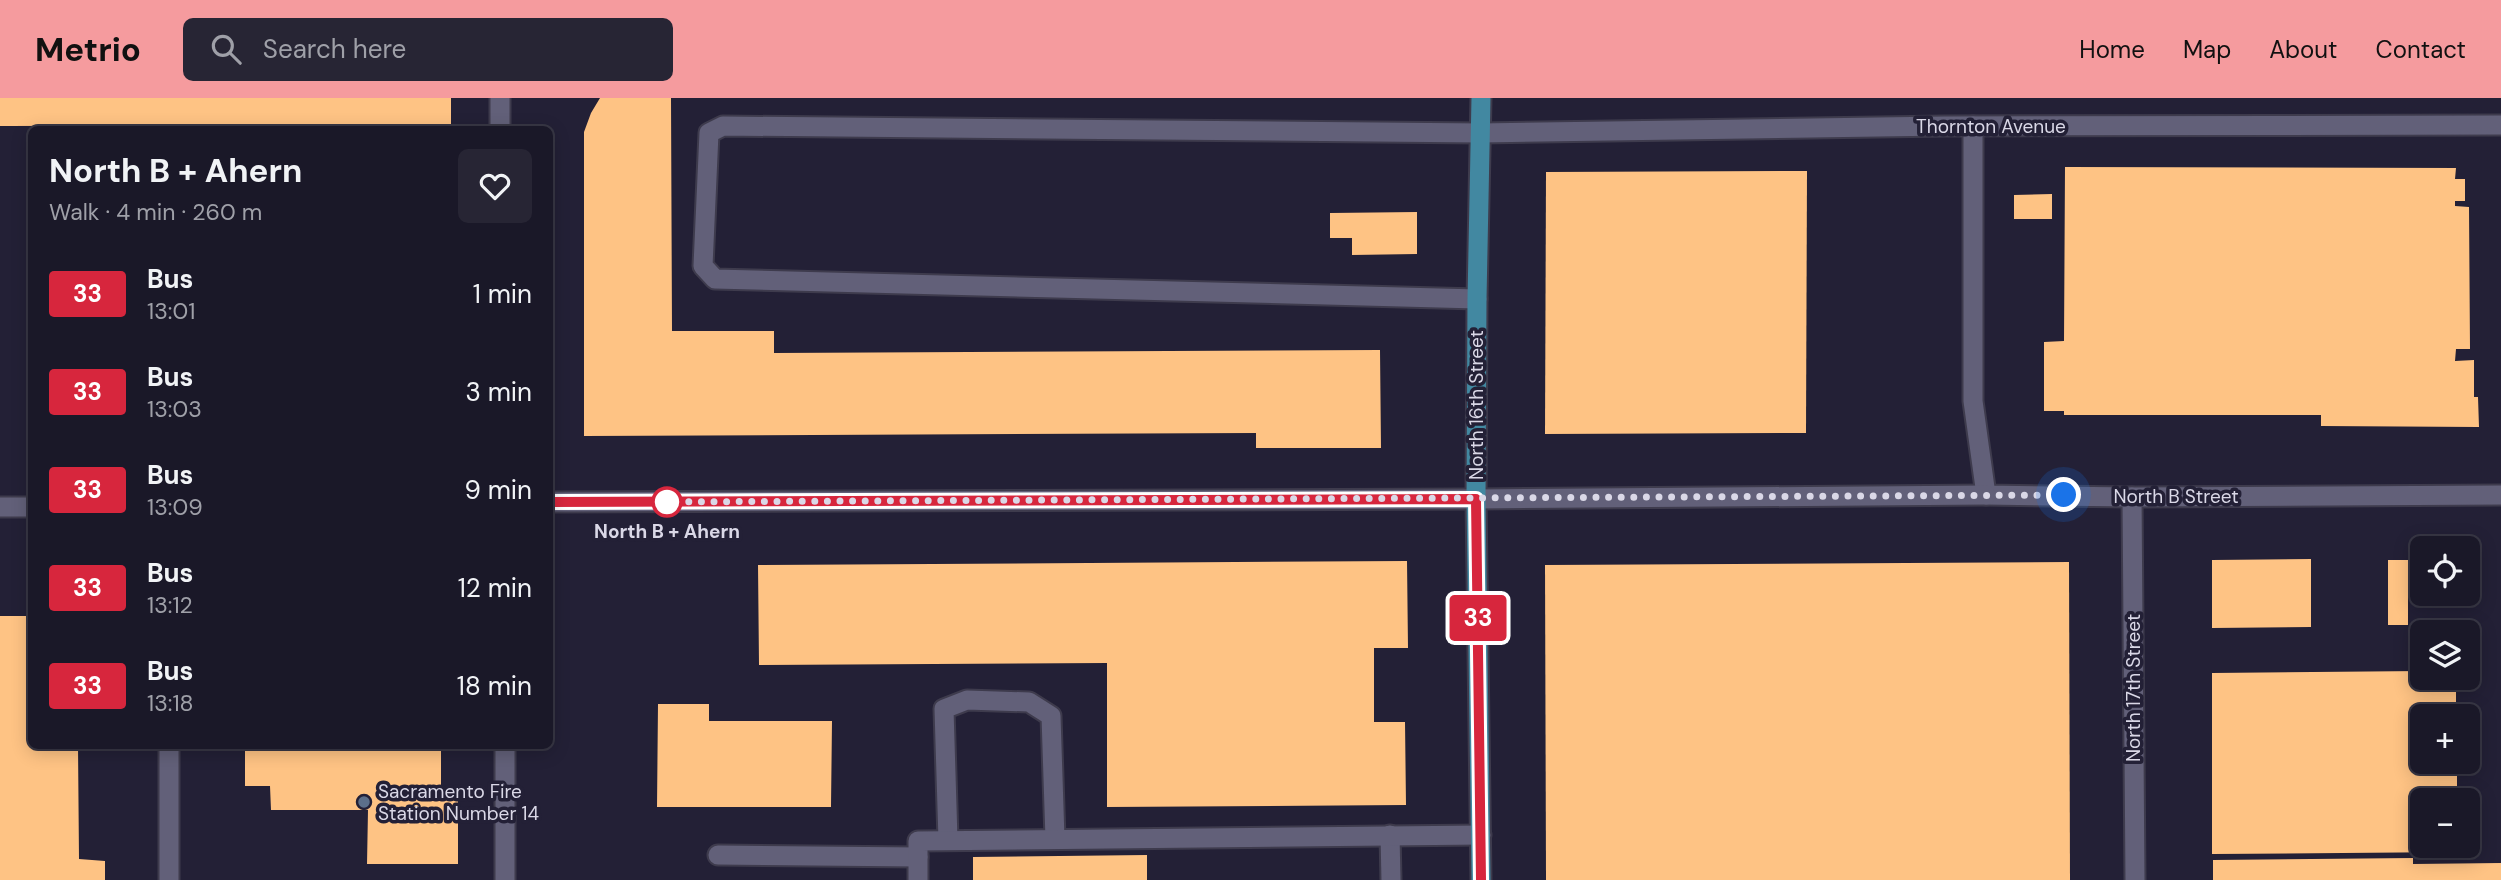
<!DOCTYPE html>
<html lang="en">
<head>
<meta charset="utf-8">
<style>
	:root { --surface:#1a1828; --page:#272534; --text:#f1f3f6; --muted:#9fa0a8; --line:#383745; --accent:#f59b9e }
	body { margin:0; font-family:"DM Sans",sans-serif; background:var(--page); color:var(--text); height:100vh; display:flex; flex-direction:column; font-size:26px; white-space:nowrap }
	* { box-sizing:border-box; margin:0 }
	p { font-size:23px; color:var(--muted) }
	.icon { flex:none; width:38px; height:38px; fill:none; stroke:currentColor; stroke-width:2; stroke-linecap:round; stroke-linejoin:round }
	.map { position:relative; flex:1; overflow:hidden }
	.side { position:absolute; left:28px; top:28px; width:525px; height:623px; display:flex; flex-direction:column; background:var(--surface); border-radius:10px; box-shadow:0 4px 18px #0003,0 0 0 2px var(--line) }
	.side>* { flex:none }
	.badge { padding:0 14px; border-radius:5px; font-size:24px; line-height:46px }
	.buttons { position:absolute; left:2410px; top:438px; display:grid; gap:14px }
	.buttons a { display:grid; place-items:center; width:70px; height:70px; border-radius:10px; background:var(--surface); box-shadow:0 4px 18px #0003,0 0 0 2px var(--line); font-size:35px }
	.you { position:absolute; width:35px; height:35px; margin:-18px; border:5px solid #fff; border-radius:50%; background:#1a73e8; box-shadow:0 0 0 10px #1a73e833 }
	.map>.badge { position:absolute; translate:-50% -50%; box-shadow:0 0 0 4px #fff }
	.round { display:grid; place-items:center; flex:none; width:74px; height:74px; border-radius:10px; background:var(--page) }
	.headline { display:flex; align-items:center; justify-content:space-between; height:119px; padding:0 21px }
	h1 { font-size:33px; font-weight:700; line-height:52px }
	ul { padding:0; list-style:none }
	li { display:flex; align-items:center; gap:21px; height:98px; padding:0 21px }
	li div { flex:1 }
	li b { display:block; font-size:26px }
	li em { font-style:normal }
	li .badge { min-width:77px; font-weight:700; text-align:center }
	header { display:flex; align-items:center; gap:42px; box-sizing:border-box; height:98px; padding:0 35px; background:var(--accent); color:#111 }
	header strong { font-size:33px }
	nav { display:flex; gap:38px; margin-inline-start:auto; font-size:24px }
	.search { width:490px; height:63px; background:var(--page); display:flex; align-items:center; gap:18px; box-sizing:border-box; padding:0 24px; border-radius:10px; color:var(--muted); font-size:26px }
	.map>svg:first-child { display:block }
	.building { fill:#fec384 }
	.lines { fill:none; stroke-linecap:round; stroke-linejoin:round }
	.service-casing { stroke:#3e3b4d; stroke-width:23 }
	.minor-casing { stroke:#3e3b4d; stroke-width:23 }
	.tertiary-casing { stroke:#3e3b4d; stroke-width:23 }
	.primary-casing { stroke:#3e3b4d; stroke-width:23 }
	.service { stroke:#626079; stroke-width:19 }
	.minor { stroke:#626079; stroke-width:19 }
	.tertiary { stroke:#626079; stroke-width:19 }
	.primary { stroke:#4288a1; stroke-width:19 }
	.line-casing { stroke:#fff; stroke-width:16 }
	.line { stroke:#d7263d; stroke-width:10 }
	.walk { stroke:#dad8e7; stroke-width:7; stroke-dasharray:0 12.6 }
	.stop-dot { fill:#fff; stroke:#d7263d; stroke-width:3.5 }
	.service-dot { fill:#5c6f8a; stroke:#232036; stroke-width:2.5 }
	.labels { text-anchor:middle; stroke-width:7; stroke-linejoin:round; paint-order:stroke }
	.street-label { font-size:19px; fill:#dad8e7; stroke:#232036 }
	.stop-label { font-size:19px; font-weight:bold; fill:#dad8e7; stroke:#232036 }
	.poi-label { font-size:19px; fill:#dad8e7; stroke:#232036; text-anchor:start }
</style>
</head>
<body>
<header>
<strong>Metrio</strong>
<div class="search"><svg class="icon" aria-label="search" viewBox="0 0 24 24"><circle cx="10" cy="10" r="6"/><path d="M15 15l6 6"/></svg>Search here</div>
<nav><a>Home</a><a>Map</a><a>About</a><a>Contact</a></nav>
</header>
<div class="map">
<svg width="2501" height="782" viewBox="0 0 2501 782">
	<rect width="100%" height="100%" fill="#232036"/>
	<g class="building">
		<polygon points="0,0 451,0 451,27 0,28"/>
		<polygon points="600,0 671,0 672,233 774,233 774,255 1380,252 1381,350 1256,350 1256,335 584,338 584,34 591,15"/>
		<polygon points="2065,69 2456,70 2455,81 2465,81 2465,103 2455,103 2455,108 2469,109 2470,251 2456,251 2455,263 2474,262 2474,299 2478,299 2479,329 2321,328 2321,317 2064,317 2064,313 2044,313 2044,244 2064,243"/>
		<polygon points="1807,73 1806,335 1545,336 1546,74"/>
		<polygon points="2052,96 2052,121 2014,121 2014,97"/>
		<polygon points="1417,114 1417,156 1352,157 1352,140 1330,140 1330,115"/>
		<polygon points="2311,461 2311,529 2212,530 2212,462"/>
		<rect x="2388" y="462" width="20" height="65"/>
		<polygon points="1407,463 1408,550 1374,550 1374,624 1405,624 1406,707 1107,709 1107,565 759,567 758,467"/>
		<polygon points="2069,464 2070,782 1546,782 1545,467"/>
		<polygon points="0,518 32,518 32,648 78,648 79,761 105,763 105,782 0,782"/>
		<polygon points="2422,573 2422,579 2456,579 2456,618 2422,618 2422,663 2457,663 2457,702 2422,702 2422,747 2457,747 2457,754 2212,756 2212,575"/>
		<polygon points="658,606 709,606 709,623 832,623 831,709 657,709"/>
		<polygon points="245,648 441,648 441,696 458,696 458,766 367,766 368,712 271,712 270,688 245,688"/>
		<polygon points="1147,757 1147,782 973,782 973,759"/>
		<polygon points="2413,760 2413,766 2501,765 2501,782 2213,782 2213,762"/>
	</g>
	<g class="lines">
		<g class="service-casing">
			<g id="service">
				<polyline points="1973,28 1973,303 1986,397 2132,399 2501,397"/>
				<polyline points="1477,201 715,181 703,168 709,35 723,28 1481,35"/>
				<polyline points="2132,399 2135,782"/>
				<polyline points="1390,737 1391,782"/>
				<polyline points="948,742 944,611 967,602 1029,604 1051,618 1055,741"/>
				<polyline points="718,757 918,759"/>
				<polyline points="918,782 918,743 1481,737"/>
			</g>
		</g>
		<g class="minor-casing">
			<g id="minor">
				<polyline points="500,0 500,32"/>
				<polyline points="1481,35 1945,28 2501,27"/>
				<polyline points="1476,401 1986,397"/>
				<polyline points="505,648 505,782"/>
				<polyline points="169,782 169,648"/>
			</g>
		</g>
		<g class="tertiary-casing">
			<g id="tertiary">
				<polyline points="550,404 1476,401"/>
				<polyline points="0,409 32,409"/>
			</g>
		</g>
		<g class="primary-casing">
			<polyline id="primary" points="1481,0 1477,201 1476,401 1481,782"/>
		</g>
		<use href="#service" class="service"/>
		<use href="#minor" class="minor"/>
		<use href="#tertiary" class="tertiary"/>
		<use href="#primary" class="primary"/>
	</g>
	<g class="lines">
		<g class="line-casing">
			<polyline id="line" points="550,404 1476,401 1481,782"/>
		</g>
		<use href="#line" class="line"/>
		<polyline class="walk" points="667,404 659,404 2064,397"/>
	</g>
	<circle class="stop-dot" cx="667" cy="404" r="14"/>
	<circle class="service-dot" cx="364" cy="704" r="7"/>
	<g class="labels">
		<g class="street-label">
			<text x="1991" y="35">Thornton Avenue</text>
			<text transform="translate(1476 307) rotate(-90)" y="7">North 16th Street</text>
			<text x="2176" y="405">North B Street</text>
			<text transform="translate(2133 590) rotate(-90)" y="7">North 17th Street</text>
		</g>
		<g class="stop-label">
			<text x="667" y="440">North B + Ahern</text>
		</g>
		<g class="poi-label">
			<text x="378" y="700">Sacramento Fire<tspan x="378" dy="22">Station Number 14</tspan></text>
		</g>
	</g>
</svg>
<div class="buttons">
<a><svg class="icon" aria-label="locate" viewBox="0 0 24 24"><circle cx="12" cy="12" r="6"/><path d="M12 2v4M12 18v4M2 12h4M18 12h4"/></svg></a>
<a><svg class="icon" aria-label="layers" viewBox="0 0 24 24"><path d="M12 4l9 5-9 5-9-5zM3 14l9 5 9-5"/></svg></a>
<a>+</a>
<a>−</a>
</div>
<div class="you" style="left:2064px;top:397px"></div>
<b class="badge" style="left:1478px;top:520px;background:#d7263d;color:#fff">33</b>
<section class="side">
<div class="headline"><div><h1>North B + Ahern</h1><p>Walk · 4 min · 260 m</p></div><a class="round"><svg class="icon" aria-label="heart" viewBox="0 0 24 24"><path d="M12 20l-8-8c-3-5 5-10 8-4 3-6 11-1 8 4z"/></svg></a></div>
<ul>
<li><span class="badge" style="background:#d7263d;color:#fff">33</span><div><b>Bus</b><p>13:01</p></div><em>1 min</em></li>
<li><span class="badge" style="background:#d7263d;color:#fff">33</span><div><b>Bus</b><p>13:03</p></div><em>3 min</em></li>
<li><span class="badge" style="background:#d7263d;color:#fff">33</span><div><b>Bus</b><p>13:09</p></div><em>9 min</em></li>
<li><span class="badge" style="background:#d7263d;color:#fff">33</span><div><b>Bus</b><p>13:12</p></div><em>12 min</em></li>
<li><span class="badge" style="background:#d7263d;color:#fff">33</span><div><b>Bus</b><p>13:18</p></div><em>18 min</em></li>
</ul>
</section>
</div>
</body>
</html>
